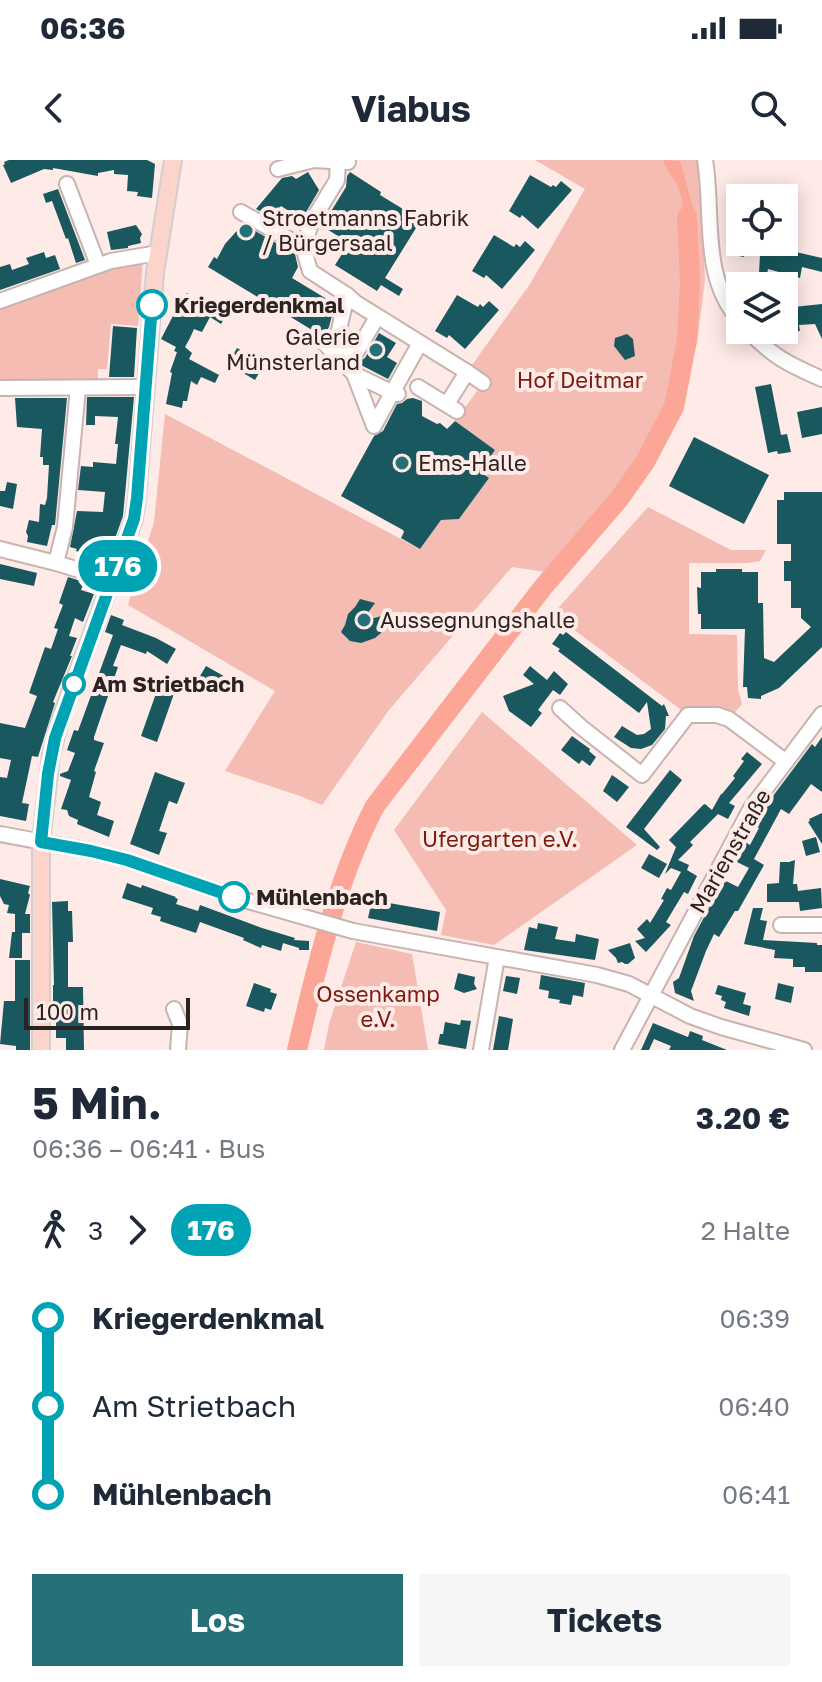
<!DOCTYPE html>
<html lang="de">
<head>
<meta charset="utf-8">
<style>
	:root { --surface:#fff; --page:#f6f6f7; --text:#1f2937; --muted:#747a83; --accent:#267078 }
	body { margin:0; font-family:"Golos Text",sans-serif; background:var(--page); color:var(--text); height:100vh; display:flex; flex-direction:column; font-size:30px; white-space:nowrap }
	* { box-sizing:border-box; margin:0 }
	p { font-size:26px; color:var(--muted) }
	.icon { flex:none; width:44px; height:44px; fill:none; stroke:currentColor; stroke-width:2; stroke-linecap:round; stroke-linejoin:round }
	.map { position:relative; height:890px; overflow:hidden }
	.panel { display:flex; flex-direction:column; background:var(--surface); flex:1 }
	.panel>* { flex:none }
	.badge { padding:0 16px; border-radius:26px; font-size:28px; line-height:52px }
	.fabs { position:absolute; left:726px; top:24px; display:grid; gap:16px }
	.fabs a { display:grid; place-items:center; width:72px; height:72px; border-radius:0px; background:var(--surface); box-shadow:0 4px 20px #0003; font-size:40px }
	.scale { position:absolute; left:24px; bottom:20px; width:166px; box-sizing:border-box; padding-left:8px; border:4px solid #2a2321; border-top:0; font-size:22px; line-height:28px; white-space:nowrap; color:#2a2321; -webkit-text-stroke:6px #feeae6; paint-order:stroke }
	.map>.badge { position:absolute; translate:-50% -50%; box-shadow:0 0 0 4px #fff }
	.legs { display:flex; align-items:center; gap:12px; height:88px; padding:0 32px; font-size:26px }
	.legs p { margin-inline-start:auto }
	.summary { display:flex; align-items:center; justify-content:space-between; height:136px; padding:0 32px }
	h1 { font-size:44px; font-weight:700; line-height:60px }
	.action { display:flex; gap:16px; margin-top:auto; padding:16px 32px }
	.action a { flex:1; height:92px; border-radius:0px; background:var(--accent); color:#fff; font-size:32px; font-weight:700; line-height:92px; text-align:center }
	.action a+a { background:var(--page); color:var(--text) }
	ul { padding:0 32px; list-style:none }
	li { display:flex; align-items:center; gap:28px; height:88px; font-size:30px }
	li i { display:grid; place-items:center; width:12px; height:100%; margin:0 10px; background:currentColor }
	li i::after { content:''; width:20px; height:20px; margin:-10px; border:6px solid; border-radius:50%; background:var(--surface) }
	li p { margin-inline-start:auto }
	li:first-child i { background:linear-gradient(#0000 50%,currentColor 0) }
	li:last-child i { background:linear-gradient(currentColor 50%,#0000 0) }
	.status { display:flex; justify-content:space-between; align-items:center; height:56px; padding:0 40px; background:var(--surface); direction:ltr }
	.status svg { height:22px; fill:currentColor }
	header { display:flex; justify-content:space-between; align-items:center; height:104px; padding:0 32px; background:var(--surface); font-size:36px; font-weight:700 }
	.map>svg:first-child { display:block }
	.green { fill:#f4bcb2 }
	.water { fill:#fba696 }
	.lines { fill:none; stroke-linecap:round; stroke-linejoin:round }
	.river { stroke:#fba696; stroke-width:20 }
	.building { fill:#18585e }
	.minor-casing { stroke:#c7b4b0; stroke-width:18 }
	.major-casing { stroke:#d0cfce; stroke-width:20 }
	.minor { stroke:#fff; stroke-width:14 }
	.major { stroke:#fdd4cc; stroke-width:16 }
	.line-1-casing { stroke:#fff; stroke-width:18 }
	.line-1 { stroke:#00a3b4; stroke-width:12 }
	.poi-dot { fill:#267078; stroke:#feeae6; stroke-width:3 }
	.stop-1-dot { fill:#fff; stroke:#00a3b4; stroke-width:4 }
	.labels { text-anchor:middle; stroke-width:8; stroke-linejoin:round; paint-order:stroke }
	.poi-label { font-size:22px; fill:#2a2321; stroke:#feeae6; text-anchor:start }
	.stop-label { font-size:22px; font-weight:bold; fill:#2a2321; stroke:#feeae6; text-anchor:start }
	.park-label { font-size:22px; fill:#7c1a0d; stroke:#feeae6 }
	.street-label { font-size:22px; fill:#2a2321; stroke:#feeae6 }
</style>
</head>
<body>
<div class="status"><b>06:36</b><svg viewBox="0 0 49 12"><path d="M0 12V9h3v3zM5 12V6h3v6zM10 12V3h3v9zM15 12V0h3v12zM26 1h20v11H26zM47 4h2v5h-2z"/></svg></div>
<header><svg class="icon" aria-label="back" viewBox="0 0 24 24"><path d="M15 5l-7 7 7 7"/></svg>Viabus<svg class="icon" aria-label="search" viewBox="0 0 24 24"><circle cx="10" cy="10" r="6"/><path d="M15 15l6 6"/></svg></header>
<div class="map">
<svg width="822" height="890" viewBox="0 0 822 890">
	<rect width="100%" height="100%" fill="#feeae6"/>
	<g class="green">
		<polygon points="535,0 697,0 701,32 705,120 697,183 674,247 644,316 566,415 512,407 389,550 322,645 300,636 225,611 275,531 128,445 154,362 165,254 420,389 441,360 459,359 488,319 480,312 495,290 455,261 483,223 467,212 530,124 585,29"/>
		<polygon points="143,98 138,166 111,164 107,209 98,209 98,223 0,222 0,146 102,109"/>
		<polygon points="648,347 731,390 766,390 760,401 748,403 689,403 689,474 737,475 738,529 742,544 729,559 688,555 553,454"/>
		<polygon points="482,552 637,685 494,785 441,775 446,750 394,670"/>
		<polygon points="356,782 412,794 428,890 324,890 329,864"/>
	</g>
	<path class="water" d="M663 0 680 1 693 47 695 82H681C684 66 685 37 676 23 671 15 666 9 663 0Z"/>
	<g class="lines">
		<path class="river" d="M297 890C316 809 337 719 375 646L544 426 619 339 645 302 674 247 687 180 690 122 687 57"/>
	</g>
	<g class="building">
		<polygon points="9,0 147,0 155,4 152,38 137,36 138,32 127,31 128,15 114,14 114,10 98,13 98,16 53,8 53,10 44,9 11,23 3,5 5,4 4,2"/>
		<polygon points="308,12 319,30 302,59 281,46 271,57 256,49 282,18 292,16 296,19"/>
		<polygon points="350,12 381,32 380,35 421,60 385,118 403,129 399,136 381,125 377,131 335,105 349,83 322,66 346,27 347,16"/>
		<polygon points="530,15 551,27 553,25 556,27 561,21 572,30 538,69 522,55 520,58 509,51"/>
		<polygon points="58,29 85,100 76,103 68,78 66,79 52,41 46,43 43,34"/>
		<polygon points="243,64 295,94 298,107 292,118 335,144 329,167 326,172 317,173 208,107 214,97 217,99 225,84"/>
		<polygon points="136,65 142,74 140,78 141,83 128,86 128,88 111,90 107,72"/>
		<polygon points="732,74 740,76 740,82 748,82 744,97 729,94"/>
		<polygon points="494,75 514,87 516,84 520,87 525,81 535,90 502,129 486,115 484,118 472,111"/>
		<polygon points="787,90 822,98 822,112 802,107 800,118 768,109 765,126 737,125 737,115 759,113 760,95 786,94"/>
		<polygon points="44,92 46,98 55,95 60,109 0,130 0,107 10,104 12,110 29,104 26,98"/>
		<polygon points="187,133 206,147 208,143 227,154 221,164 210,157 202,172 194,169 190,178 185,187 192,193 189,199 219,215 215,223 201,217 197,225 191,221 187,241 183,241 182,248 166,244 172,213 170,212 177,192 174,191 176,187 161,179 176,150"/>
		<polygon points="457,135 478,147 480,144 483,147 489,141 499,150 465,189 449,175 447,178 435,171"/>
		<polygon points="822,144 822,179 815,164 799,165 800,171 784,170 784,148"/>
		<polygon points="113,166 137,168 134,217 109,217"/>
		<polygon points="379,173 396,183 387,197 397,203 388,219 357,203 365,198"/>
		<polygon points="627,174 633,179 635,196 625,200 614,186 615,178"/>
		<polygon points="237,188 248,194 247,197 263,206 255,220 228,204"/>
		<polygon points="771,224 781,275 787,274 791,292 778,294 777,291 768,293 755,227"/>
		<polygon points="87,237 134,237 123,356 107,401 76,391 77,389 70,387 77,351 103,352 105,332 78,330 81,306 93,307 93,302 116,304 118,284 115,284 118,257 95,256 95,265 86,265"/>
		<polygon points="15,238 67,238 55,365 52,365 47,386 27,382 28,376 26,372 29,360 39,362 40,344 45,345 47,338 49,305 43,305 43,297 40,297 42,269 17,267"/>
		<polygon points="413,238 422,241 422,256 437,264 440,263 447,269 455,261 495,290 480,312 489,318 459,359 441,360 420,389 401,378 404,372 403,370 341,336 374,276 383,271 397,244 402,243 407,239"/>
		<polygon points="822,247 822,274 802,278 797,252"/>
		<polygon points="694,277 769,315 744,364 669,326"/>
		<polygon points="7,322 17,324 13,349 0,346 0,331 5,331"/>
		<polygon points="784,332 822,332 822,487 779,528 761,536 761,539 748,538 747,527 743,527 745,469 701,469 701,454 698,454 697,427 701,428 701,412 716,412 716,409 742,409 742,412 758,412 758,443 763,443 764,498 774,502 811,467 801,458 801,448 791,448 791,421 784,421 784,401 791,401 791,384 777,384 777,340 784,340"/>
		<polygon points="0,404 37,413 34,426 0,419"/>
		<polygon points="68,417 84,422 81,430 94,434 83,462 75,458 69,476 77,478 70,496 72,496 53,542 55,543 38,597 32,596 22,643 29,644 26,661 0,656 0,617 7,618 11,600 0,598 0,563 25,568 37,536 29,533 45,487 51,489 58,469 54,468 63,445 59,443"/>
		<polygon points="360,439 375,443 362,461 382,456 383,462 381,473 375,478 361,483 350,481 341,472 345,465 348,454 355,447"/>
		<polygon points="111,455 124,460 122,465 156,478 176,489 167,504 147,491 146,494 121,485 113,506 118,507 94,577 94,580 104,583 94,611 96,612 89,637 101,642 97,655 114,661 109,677 77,664 78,660 69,656 67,650 61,649 71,620 60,616 60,614 68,611 75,593 67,590 74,570 78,571 113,475 105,472"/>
		<polygon points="566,472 662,546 664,544 669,556 666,556 665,569 652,585 641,589 631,588 614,577 622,566 637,575 644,574 651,569 647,542 639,553 558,491 560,489 552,484 560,473 563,475"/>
		<polygon points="206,506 229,519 225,526 217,523 213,530 197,521"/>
		<polygon points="530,506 547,520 554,511 568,524 560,535 553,530 538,550 542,553 531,567 509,551 503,536 534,524 523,515"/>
		<polygon points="160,522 176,528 157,582 141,576"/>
		<polygon points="572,576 590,589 589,591 596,597 590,606 582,600 579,604 561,590"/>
		<polygon points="822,577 822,632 811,624 789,654 781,649 754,699 764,705 738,751 735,751 719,777 714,774 706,791 691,831 694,841 675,833 673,822 679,818 694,776 724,720 738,727 749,708 735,701 745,682 750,685 759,668 754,665 761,652 812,584 815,587"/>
		<polygon points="747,592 762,604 729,643 735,646 728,659 718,654 690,682 693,685 678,700 689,705 687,710 697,716 688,734 684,732 666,762 671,765 646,792 635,781 645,778 637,769 647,759 650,763 664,740 661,739 667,728 671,730 681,712 671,708 665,714 676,687 669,680 703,645 705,644 712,650 721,634 722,634 735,618 733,616 744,601 741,599"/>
		<polygon points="670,610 682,620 644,669 660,687 657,690 626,667"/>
		<polygon points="155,612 185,623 177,644 169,641 159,671 167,673 159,695 130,684"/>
		<polygon points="612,615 629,627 617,642 603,631"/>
		<polygon points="822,653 822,684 808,662 810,661 809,659"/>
		<polygon points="816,677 820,692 806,696 802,681"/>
		<polygon points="649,694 667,704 659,718 641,708"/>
		<polygon points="795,700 793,724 797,724 798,731 821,728 822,748 800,751 799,742 767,742 767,724 779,723 780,702 789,702"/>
		<polygon points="0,719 30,726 28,733 30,735 25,754 30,754 30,773 22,773 22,798 9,798 12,772 15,772 15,754 7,753 9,745 4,744 0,736"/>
		<polygon points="127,723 141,728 142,725 176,737 175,738 178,739 176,744 198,751 200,745 262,768 295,778 294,780 309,781 309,790 299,790 299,788 283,783 281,791 262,785 261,788 243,780 244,778 200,762 196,773 160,761 161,757 151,754 153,748 122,738"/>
		<polygon points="372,740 440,752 437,771 368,758"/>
		<polygon points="68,741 68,751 72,751 73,782 68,782 68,827 83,827 84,890 66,890 66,878 56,878 56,842 53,842 53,825 54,825 52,742"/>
		<polygon points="753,748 763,748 760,760 767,761 763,780 817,783 817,785 822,785 822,812 805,812 805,807 793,807 793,799 774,798 775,790 744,784"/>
		<polygon points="538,763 558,767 555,779 575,782 576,774 599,779 595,800 524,790 529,767 537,769"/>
		<polygon points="630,783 635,798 628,804 625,804 622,802 618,803 616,798 608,790"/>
		<polygon points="15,800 30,800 30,890 16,890 16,886 0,884 4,841 15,841"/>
		<polygon points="458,813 475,817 474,824 477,829 464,833 454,829"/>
		<polygon points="541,815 585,823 583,837 573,835 571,845 559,843 560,840 548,838 549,831 539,829"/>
		<polygon points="506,816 520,818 517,834 503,831"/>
		<polygon points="254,823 271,829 270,832 277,834 271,850 265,848 264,852 246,846"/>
		<polygon points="778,823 794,827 791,843 775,839"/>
		<polygon points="718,825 746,833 743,844 751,846 749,856 724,848 726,842 721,840 722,836 715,834"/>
		<polygon points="499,856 513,859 508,890 493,890"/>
		<polygon points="461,860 471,861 466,889 438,884 440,874 443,874 445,862 460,865"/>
		<polygon points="653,863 688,877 690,871 703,876 702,880 727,890 669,890 671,886 654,879 649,890 641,890"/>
	</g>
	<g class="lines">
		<g class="minor-casing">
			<g id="minor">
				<path d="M705 0C714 54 700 117 740 161"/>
				<polyline points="278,9 314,0 348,2"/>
				<polyline points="67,24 98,105"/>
				<polyline points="241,52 303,87 310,111 347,135 356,143 467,212"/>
				<polyline points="303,87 312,61 337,20 338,0"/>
				<polyline points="0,141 111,101 158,93"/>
				<path d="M748 170C771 196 790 205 822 219"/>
				<polyline points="337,178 347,135"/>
				<polyline points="322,181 354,214 385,229"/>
				<polyline points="344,204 346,188 356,193 377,157"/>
				<polyline points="354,214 374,266 392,233 398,234"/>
				<polyline points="418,227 457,251"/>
				<polyline points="0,228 145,227"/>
				<polyline points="392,233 420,183"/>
				<polyline points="447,244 467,212 483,223"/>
				<polyline points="0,389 56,403 112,420"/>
				<polyline points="56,403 65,367 78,228"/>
				<polyline points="560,548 581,567 642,615 688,555 717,555 729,559 785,601"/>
				<polyline points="0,674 91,691 127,700 234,737 353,771 597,815 629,824 690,856 721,867 804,890"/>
				<polyline points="781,765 822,765"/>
				<polyline points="174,849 180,864 178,890"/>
				<polyline points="481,890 497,797"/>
				<polyline points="622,890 751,648 822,554"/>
			</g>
		</g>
		<g class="major-casing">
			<polyline id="major" points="41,890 41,682 51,595 61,558 134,359 137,338 155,113 173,0"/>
		</g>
		<use href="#minor" class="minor"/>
		<use href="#major" class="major"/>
	</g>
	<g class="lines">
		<g class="line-1-casing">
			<polyline id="line-1" points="152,145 137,338 134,359 55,578 48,614 41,682 91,691 127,700 234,737"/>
		</g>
		<use href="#line-1" class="line-1"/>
	</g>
	<g class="poi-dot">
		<circle cx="246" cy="71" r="8"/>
		<circle cx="376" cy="190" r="8"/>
		<circle cx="402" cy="303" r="8"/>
		<circle cx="364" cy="460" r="8"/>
	</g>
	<g class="stop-1-dot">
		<circle cx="152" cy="145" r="14"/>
		<circle cx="74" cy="524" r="10"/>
		<circle cx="234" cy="737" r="14"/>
	</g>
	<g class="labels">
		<g class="poi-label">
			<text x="262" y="66">Stroetmanns Fabrik<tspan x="262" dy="25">/ Bürgersaal</tspan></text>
			<text x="360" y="185" text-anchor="end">Galerie<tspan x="360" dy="25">Münsterland</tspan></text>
			<text x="418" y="311">Ems-Halle</text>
			<text x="380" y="468">Aussegnungshalle</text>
		</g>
		<g class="stop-label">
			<text x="174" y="153">Kriegerdenkmal</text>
			<text x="92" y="532">Am Strietbach</text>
			<text x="256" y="745">Mühlenbach</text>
		</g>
		<g class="park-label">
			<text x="580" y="228">Hof Deitmar</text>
			<text x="500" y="687">Ufergarten e.V.</text>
			<text x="378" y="842">Ossenkamp<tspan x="378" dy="25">e.V.</tspan></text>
		</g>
		<g class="street-label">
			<text transform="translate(730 691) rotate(-60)" y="8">Marienstraße</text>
		</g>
	</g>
</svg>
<div class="fabs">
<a><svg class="icon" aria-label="locate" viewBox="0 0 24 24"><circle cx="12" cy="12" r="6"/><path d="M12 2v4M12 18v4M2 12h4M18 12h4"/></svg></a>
<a><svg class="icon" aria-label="layers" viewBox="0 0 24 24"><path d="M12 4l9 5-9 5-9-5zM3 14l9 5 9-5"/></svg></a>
</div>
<div class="scale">100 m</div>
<b class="badge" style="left:118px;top:406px;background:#00a3b4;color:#fff">176</b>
</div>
<section class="panel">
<div class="summary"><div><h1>5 Min.</h1><p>06:36 – 06:41 · Bus</p></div><b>3.20 €</b></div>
<div class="legs"><svg class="icon" aria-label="walk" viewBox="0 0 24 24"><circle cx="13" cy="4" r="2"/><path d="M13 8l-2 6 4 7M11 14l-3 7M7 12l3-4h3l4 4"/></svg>3<svg class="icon" aria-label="forward" viewBox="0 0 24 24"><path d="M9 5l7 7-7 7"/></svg><b class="badge" style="background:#00a3b4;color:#fff">176</b><p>2 Halte</p></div>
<ul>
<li><i style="color:#00a3b4"></i><b>Kriegerdenkmal</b><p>06:39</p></li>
<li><i style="color:#00a3b4"></i><span>Am Strietbach</span><p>06:40</p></li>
<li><i style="color:#00a3b4"></i><b>Mühlenbach</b><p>06:41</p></li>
</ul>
<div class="action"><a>Los</a><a>Tickets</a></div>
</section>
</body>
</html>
